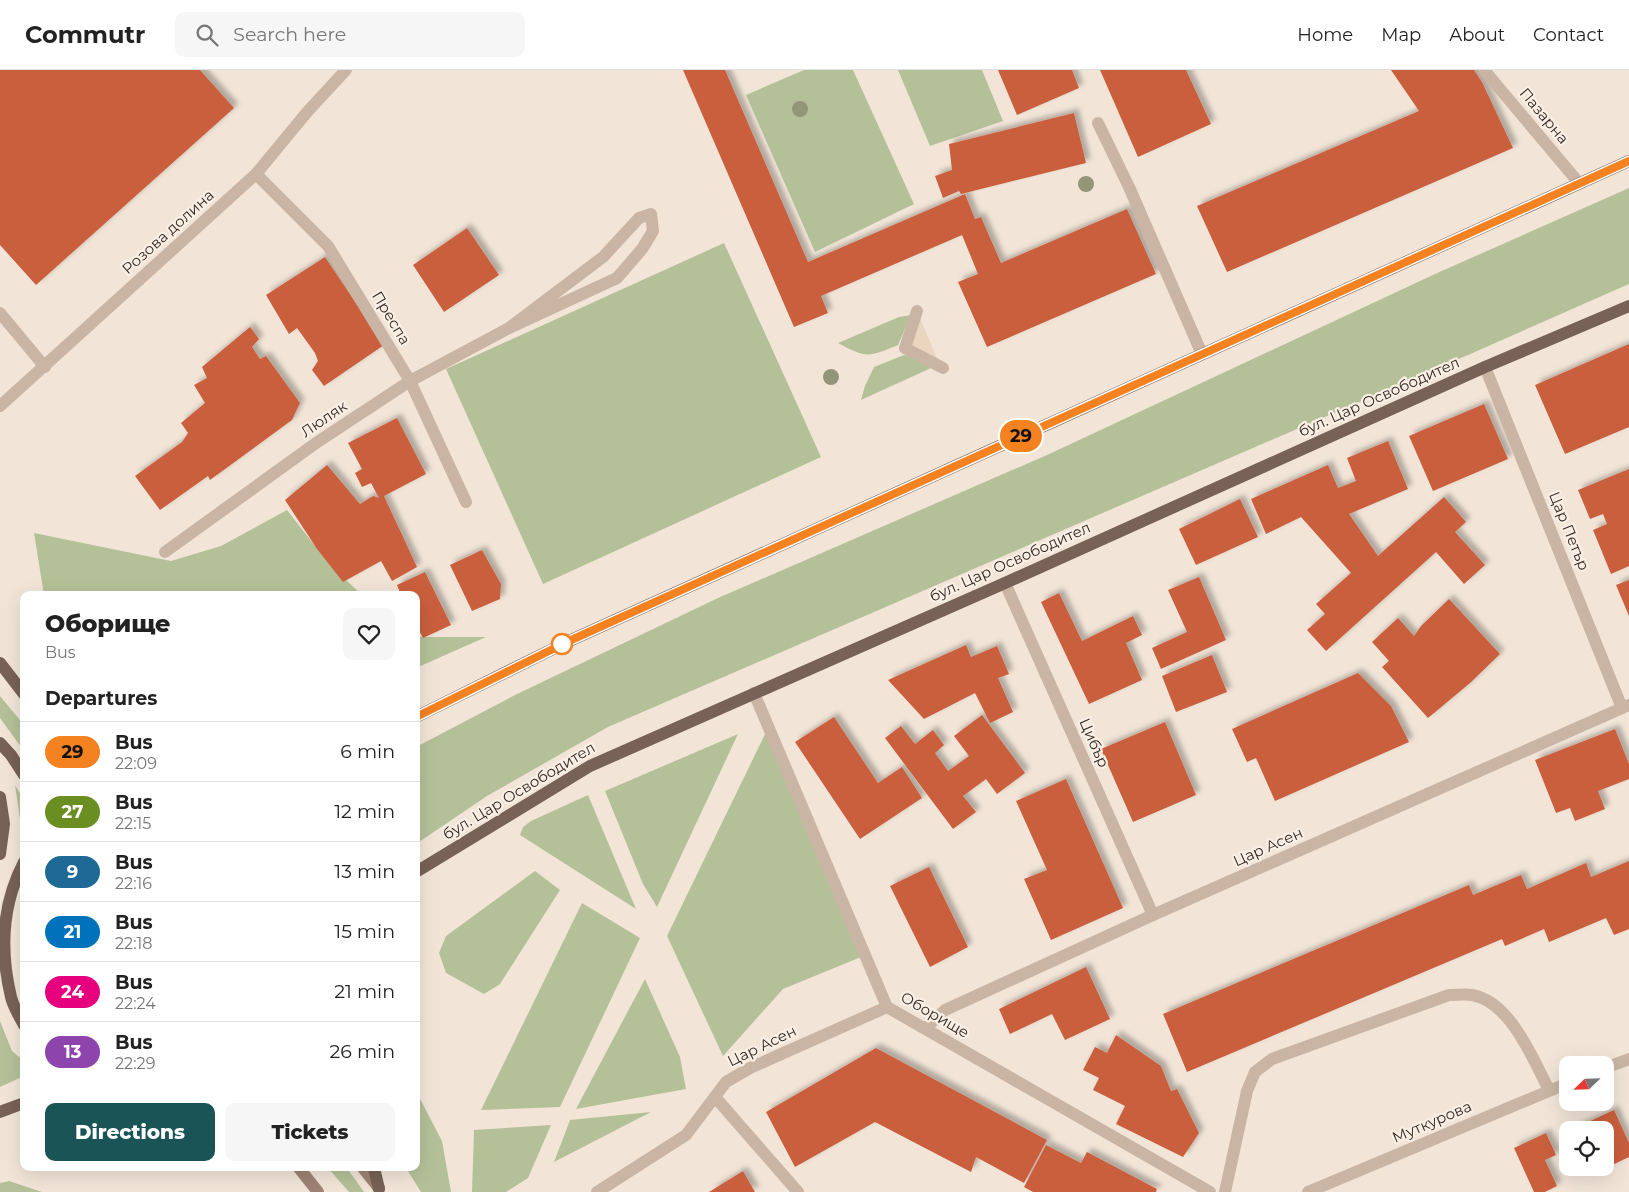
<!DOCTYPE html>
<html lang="en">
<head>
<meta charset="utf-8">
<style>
	:root { --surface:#fff; --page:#f6f6f6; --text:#222; --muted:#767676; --line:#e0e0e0; --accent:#1a5457 }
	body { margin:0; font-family:Montserrat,sans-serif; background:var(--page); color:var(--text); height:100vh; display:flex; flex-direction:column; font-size:19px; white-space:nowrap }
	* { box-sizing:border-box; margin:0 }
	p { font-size:16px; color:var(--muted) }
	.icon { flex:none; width:28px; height:28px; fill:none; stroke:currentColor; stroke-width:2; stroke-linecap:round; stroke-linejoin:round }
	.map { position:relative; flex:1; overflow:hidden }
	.details { position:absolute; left:20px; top:521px; width:400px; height:580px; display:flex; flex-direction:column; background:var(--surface); border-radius:10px; box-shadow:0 5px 20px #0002 }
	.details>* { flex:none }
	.badge { padding:0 10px; border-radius:16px; font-size:18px; line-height:32px }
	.needle { width:32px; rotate:247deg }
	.buttons { position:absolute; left:1559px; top:986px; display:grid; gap:10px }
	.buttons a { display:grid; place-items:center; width:55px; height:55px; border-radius:10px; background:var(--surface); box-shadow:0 5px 20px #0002; font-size:25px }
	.map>.badge { position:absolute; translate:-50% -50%; box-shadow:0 0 0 2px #fff }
	h2 { padding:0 25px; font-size:19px; line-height:45px }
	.round { display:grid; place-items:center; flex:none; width:52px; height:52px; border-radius:10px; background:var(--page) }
	.head { display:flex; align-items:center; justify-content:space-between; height:85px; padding:0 25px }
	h1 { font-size:24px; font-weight:800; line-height:38px }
	.primary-button { display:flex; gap:10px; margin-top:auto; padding:10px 25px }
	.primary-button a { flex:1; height:58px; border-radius:10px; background:var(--accent); color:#fff; font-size:20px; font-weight:800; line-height:58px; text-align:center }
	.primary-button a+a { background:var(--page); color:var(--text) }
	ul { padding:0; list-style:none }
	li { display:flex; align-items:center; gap:15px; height:60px; padding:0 25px; border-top:1px solid var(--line) }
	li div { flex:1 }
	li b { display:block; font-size:19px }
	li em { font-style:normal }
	li .badge { min-width:55px; font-weight:700; text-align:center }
	header { display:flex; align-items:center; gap:30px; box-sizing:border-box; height:70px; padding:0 25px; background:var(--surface); border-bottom:1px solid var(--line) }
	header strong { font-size:24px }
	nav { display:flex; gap:28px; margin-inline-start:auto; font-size:18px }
	.search { width:350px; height:45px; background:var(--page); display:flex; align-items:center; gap:12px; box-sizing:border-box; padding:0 18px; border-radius:10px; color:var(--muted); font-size:19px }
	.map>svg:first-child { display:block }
	.green { fill:#b4c198 }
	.plaza { fill:#ead6be }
	.building { fill:#ca5e3e; filter:url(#shadow) }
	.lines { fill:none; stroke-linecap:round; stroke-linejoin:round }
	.lane { stroke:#cab5a4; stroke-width:12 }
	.street { stroke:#cab5a4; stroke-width:12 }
	.secondary { stroke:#9e8375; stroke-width:12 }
	.primary { stroke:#786156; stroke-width:12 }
	.tree { fill:#939578 }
	.line-casing { stroke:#fff; stroke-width:11 }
	.line { stroke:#f58220; stroke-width:8 }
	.stop-dot { fill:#fff; stroke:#f58220; stroke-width:2.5 }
	.labels { text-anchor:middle; stroke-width:4.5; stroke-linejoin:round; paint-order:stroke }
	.street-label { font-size:15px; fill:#352a26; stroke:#faefe4 }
</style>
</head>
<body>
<header>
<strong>Commutr</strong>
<div class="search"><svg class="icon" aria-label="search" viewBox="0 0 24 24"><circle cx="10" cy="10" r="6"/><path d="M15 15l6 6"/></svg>Search here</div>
<nav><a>Home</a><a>Map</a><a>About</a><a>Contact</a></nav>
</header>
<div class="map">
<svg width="1629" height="1122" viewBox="0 0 1629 1122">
	<defs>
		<filter id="shadow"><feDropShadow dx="4.5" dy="-4.5" stdDeviation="2.5" flood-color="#0004"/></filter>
	</defs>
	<rect width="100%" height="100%" fill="#f2e5d8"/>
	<g class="green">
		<polygon points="804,0 853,0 914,134 815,182 746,25"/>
		<polygon points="898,0 982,0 1003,51 930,76"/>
		<polygon points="1629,118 1629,214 1468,285 608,657 487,726 416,774 416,677 515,625 718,528 1047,385 1435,204"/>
		<polygon points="724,173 821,387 543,514 446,299"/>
		<path d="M911 245 898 275C868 287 868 289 838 273L899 247Z"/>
		<polygon points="904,285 911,286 931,298 861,330 865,316 874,297"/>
		<polygon points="287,440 330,495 362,525 44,525 34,463 171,491 221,476"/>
		<polygon points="416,567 486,567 416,598"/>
		<polygon points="0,626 24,655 24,681 0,648"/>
		<polygon points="768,658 866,885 783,919 723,986 667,866"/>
		<polygon points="738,664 657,837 643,814 605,721"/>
		<polygon points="15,715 24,730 24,779 21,783 20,749"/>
		<polygon points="588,725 636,839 520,765 523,757 531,751"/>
		<polygon points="535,801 560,820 500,914 484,924 446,903 439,883 446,866"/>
		<polygon points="582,833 640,868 560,1037 481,1040"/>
		<polygon points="645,909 680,987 686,1019 576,1039"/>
		<polygon points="0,951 12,981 24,991 24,1006 0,1017"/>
		<polygon points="416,1021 442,1071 451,1122 421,1122 406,1098 416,1098"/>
		<polygon points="651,1042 554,1092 570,1050"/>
		<polygon points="551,1055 528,1108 506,1122 472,1122 474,1060"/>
		<polygon points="328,1098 347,1098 364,1122 349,1122"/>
		<polygon points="9,1111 42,1122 0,1122 0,1113"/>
	</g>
	<polygon class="plaza" points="917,241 936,286 943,298 907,271"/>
	<g class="building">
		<polygon points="0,0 200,0 234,38 36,215 0,175"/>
		<polygon points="683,0 725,0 808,192 965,124 975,149 981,147 1001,193 1127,139 1156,204 987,277 958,212 978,204 962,165 821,226 828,243 794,257"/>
		<polygon points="998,0 1072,0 1079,18 1017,45"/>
		<polygon points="1100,0 1186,0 1211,54 1138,87"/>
		<polygon points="1391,0 1474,0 1482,12 1513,78 1227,202 1197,136 1419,41"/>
		<polygon points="1074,43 1086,93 961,124 959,121 943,128 935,106 952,100 949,74"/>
		<polygon points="467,158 499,205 444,242 413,195"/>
		<polygon points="325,187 384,275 324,316 312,300 318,291 315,283 297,258 289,264 266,225"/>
		<polygon points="250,257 259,269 252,277 260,289 266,286 300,333 292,350 210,410 208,406 160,440 135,406 182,372 188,363 181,353 205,333 194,315 207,308 202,297"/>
		<polygon points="1629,274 1629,357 1565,384 1535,315"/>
		<polygon points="1484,334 1508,389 1433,421 1409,366"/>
		<polygon points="397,348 426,404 384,426 417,497 392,511 381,491 343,512 317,479 285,430 327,395 360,434 373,426 379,428 371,413 362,417 355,403 362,399 348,373"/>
		<polygon points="1388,371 1408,419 1349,444 1378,486 1444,427 1466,452 1455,462 1485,495 1464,514 1436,482 1326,581 1307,560 1325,544 1316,534 1351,503 1301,447 1266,464 1251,429 1328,395 1338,418 1356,411 1347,388"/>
		<polygon points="1629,399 1629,496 1611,504 1593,460 1607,454 1603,444 1590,449 1578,420"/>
		<polygon points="1240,429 1258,467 1196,495 1179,459"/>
		<polygon points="482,480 501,514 500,529 472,541 450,495"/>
		<polygon points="425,502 451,555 423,568 416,555 416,525 401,525 397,515"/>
		<polygon points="1199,507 1226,570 1161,599 1152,578 1187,562 1168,520"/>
		<polygon points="1629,510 1629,546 1616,515"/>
		<polygon points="1059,523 1082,571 1133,546 1142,565 1126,573 1142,610 1089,634 1041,532"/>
		<polygon points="1449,529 1500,584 1470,613 1428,648 1382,597 1389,591 1372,572 1398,548 1414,566 1421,556"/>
		<polygon points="966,575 971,587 997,576 1009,604 998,608 1013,642 990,653 975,623 924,649 888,610"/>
		<polygon points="1212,585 1227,622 1176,642 1162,606"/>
		<polygon points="1358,603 1391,636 1409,672 1275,731 1256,688 1247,692 1232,659"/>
		<polygon points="982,645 1025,703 997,724 986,709 963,726 976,742 953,759 885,668 901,656 915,674 933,660 944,675 935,683 948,701 969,686 954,666"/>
		<polygon points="834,647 878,713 902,697 922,728 860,769 795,672"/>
		<polygon points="1165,652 1196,725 1133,752 1101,679"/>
		<polygon points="1615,659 1629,694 1629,709 1598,721 1605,739 1575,751 1570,738 1556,743 1535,690"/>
		<polygon points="1066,709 1123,838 1051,870 1024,809 1047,800 1016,731"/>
		<polygon points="1629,791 1629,859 1614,865 1606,848 1549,872 1544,859 1505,876 1502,869 1187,1002 1163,944 1469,815 1473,825 1521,805 1527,819 1586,793 1591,807"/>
		<polygon points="929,797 968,877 930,897 890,816"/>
		<polygon points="1086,897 1110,949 1065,970 1052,944 1010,964 999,939"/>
		<polygon points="1116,965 1161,996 1171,1021 1177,1019 1199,1063 1183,1087 1116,1054 1125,1036 1093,1020 1099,1008 1083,1000 1095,977 1107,983"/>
		<polygon points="876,978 1047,1070 1024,1113 976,1087 971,1102 875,1052 795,1097 766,1042"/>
		<polygon points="1614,1040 1629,1073 1629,1087 1591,1105 1587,1098 1605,1098 1605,1060 1571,1060"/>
		<polygon points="1546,1063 1556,1085 1545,1090 1557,1116 1545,1122 1534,1122 1514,1078"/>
		<polygon points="1046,1075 1081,1093 1087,1082 1157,1119 1156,1122 1033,1122 1024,1117"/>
		<polygon points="743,1101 755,1122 709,1122"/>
	</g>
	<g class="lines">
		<g class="lane">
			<polyline points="1098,53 1129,117 1202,284"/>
			<polygon points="651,144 653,161 642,179 617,208 509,258 603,187 639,148"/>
			<polyline points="0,243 45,297"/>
			<polyline points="597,1122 686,1065 726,1012 750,998 887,937"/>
		</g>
		<g class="street">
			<polyline points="1484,0 1579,113"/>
			<polyline points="256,104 328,176 410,311 466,432"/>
			<polyline points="917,241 905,278 943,298"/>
			<polyline points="1485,297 1622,638"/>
			<polyline points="0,336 256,104 308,41 346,0"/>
			<polyline points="165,482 316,373 410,311 509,258"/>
			<polyline points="1005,513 1153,845"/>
			<polyline points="754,623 887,937 1210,1122"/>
			<polyline points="926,958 945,940 1153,845 1629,635"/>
			<polyline points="1605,998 1629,989"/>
			<polyline points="715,1027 798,1122"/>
			<path d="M1225 1122 1247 1021 1255 1002 1272 989 1449 925C1456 925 1465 924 1472 925 1510 931 1533 989 1549 1020"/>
			<polyline points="1308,1122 1568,1013"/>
		</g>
		<g class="secondary">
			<polyline points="299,1098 318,1122"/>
			<polyline points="363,1098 379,1118"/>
		</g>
		<g class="primary">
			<polyline points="0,593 24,624"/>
			<polyline points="416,647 569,571 1629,91"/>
			<polyline points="0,673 11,685 24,705"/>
			<polyline points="0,727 4,754 0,784"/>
			<path d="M24 792C2 834 0 881 11 927 13 936 19 946 24 955"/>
			<polyline points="416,802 590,696 1005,513 1485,297 1629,236"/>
			<polyline points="0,1042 24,1033"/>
			<polyline points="374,1098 379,1119"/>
		</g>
	</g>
	<g class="tree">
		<circle cx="800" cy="39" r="8"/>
		<circle cx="1086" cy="114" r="8"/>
		<circle cx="831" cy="307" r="8"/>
	</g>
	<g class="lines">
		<g class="line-casing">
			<polyline id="line" points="416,647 569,571 1629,91"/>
		</g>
		<use href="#line" class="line"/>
	</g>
	<circle class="stop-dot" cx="562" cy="574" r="10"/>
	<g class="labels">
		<g class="street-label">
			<text transform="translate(1544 46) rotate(50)" y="5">Пазарна</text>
			<text transform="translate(168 162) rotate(-42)" y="5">Розова долина</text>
			<text transform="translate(391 248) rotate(59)" y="5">Преспа</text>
			<text transform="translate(1379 327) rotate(-24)" y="5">бул. Цар Освободител</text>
			<text transform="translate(324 349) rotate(-34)" y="5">Люляк</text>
			<text transform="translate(1569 461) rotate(68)" y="5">Цар Петър</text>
			<text transform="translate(1010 492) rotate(-24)" y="5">бул. Цар Освободител</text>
			<text transform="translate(1094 673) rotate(66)" y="5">Цибър</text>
			<text transform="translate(519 721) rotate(-31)" y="5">бул. Цар Освободител</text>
			<text transform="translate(1268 777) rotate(-24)" y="5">Цар Асен</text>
			<text transform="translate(935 945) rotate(30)" y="5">Оборище</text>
			<text transform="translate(762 976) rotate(-26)" y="5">Цар Асен</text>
			<text transform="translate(1432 1052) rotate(-23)" y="5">Муткурова</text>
		</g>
	</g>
</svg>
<div class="buttons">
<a><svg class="needle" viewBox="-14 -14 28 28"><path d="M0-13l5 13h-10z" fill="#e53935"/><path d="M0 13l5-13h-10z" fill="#767676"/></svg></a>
<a><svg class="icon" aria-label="locate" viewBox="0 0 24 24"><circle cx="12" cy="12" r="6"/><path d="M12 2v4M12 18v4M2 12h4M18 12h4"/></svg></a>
</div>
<b class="badge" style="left:1021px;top:366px;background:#f58220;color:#111">29</b>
<section class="details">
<div class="head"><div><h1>Оборище</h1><p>Bus</p></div><a class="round"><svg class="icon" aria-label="heart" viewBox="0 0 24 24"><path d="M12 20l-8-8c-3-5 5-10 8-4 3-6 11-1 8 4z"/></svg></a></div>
<h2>Departures</h2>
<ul>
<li><span class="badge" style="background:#f58220;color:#111">29</span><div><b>Bus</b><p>22:09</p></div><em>6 min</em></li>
<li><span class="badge" style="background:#6b8e23;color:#fff">27</span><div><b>Bus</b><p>22:15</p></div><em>12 min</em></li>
<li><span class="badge" style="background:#1f6997;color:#fff">9</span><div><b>Bus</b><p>22:16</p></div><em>13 min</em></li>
<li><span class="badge" style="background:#0072bc;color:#fff">21</span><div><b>Bus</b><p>22:18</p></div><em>15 min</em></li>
<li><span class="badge" style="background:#e6007e;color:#fff">24</span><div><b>Bus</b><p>22:24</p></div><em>21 min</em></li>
<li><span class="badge" style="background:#8e44ad;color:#fff">13</span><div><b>Bus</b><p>22:29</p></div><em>26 min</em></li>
</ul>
<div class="primary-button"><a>Directions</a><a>Tickets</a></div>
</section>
</div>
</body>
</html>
